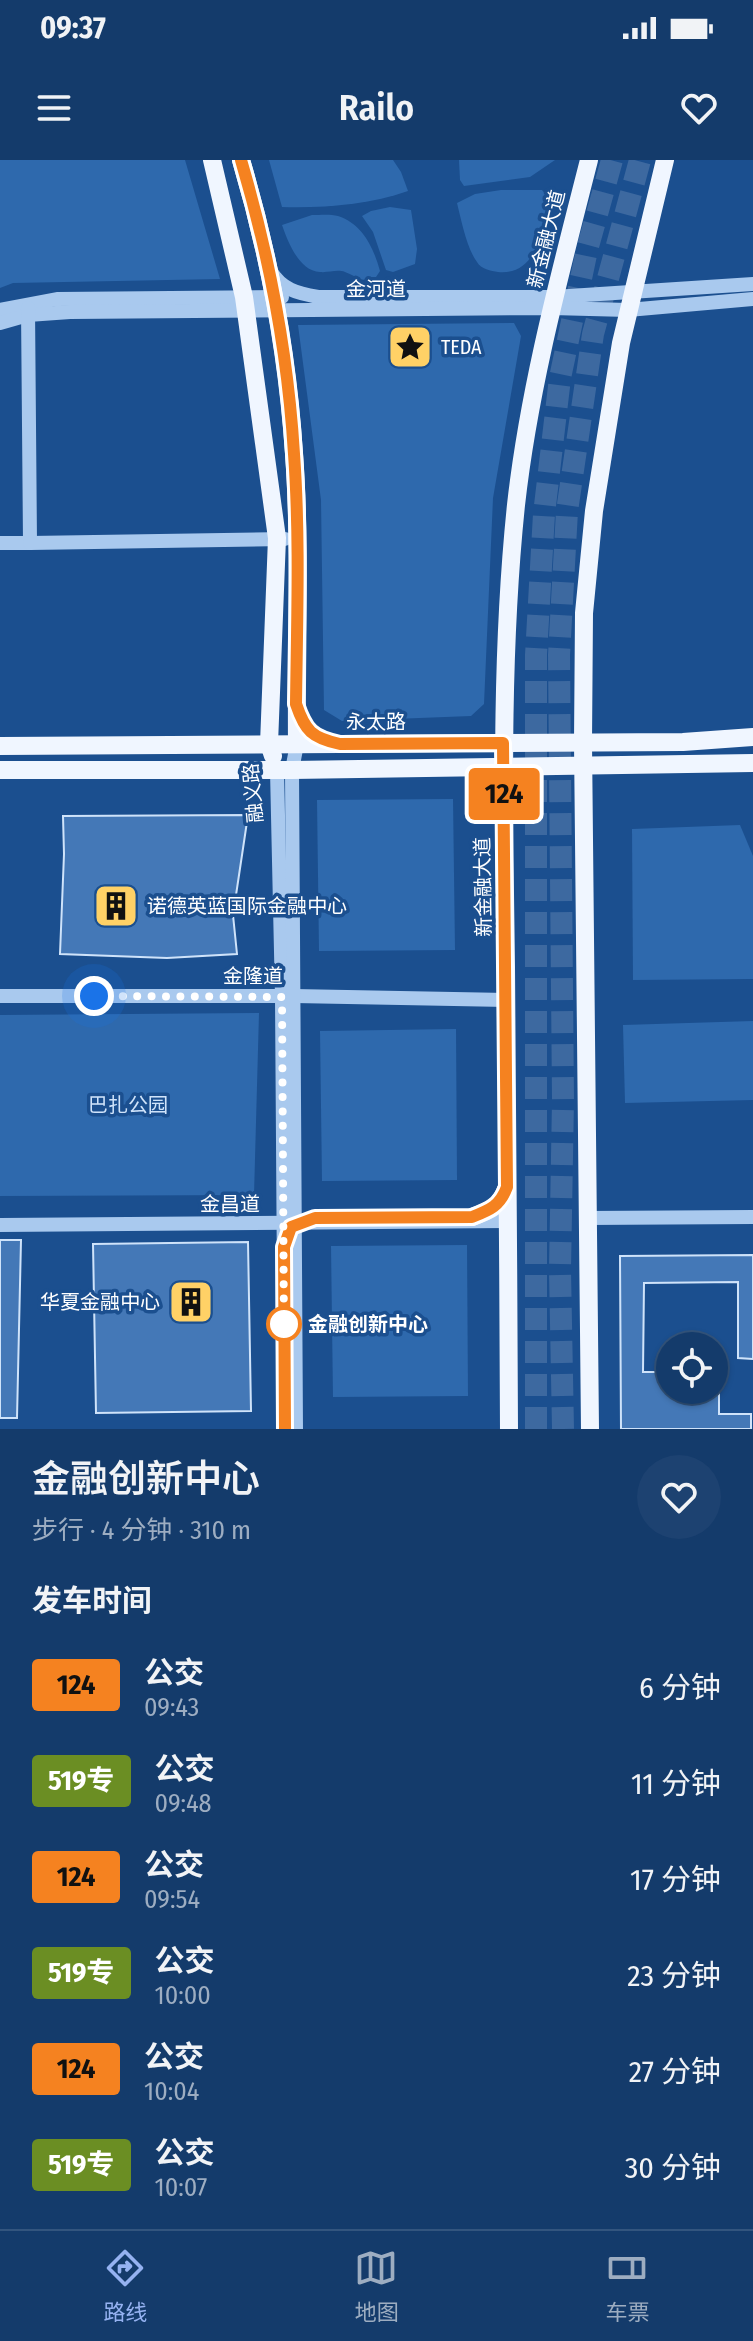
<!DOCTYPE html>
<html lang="zh">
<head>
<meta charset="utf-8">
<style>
	:root { --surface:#143b6b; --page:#1d4271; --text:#f1f3f6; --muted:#9dadc1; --line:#33557e; --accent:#95b2f1 }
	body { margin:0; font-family:"Fira Sans Condensed","Noto Sans SC",sans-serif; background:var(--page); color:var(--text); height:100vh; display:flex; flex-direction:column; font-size:30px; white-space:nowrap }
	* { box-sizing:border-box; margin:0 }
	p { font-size:26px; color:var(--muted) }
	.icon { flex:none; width:44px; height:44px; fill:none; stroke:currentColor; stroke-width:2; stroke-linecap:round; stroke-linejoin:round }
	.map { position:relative; height:1269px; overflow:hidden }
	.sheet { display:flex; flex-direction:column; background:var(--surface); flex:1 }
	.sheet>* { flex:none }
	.badge { padding:0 16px; border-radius:6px; font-size:28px; line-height:52px }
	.buttons { position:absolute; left:656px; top:1172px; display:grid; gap:16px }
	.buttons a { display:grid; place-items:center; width:72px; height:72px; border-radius:50%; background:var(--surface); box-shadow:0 2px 6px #0004,0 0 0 2px var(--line); font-size:40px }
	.you { position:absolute; width:40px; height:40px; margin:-20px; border:6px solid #fff; border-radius:50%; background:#1a73e8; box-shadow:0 0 0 12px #1a73e833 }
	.map>.badge { position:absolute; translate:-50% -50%; box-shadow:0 0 0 4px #fff }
	h2 { padding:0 32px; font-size:30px; line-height:72px }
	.round { display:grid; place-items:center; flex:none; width:84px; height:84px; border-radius:42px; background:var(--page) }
	.summary { display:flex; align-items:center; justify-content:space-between; height:136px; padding:0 32px }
	h1 { font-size:38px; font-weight:600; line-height:60px }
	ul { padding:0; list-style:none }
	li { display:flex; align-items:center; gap:24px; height:96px; padding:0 32px }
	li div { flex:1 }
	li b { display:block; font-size:30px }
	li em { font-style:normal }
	li .badge { min-width:88px; font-weight:700; text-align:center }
	.status { display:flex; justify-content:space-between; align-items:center; height:56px; padding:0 40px; background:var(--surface); direction:ltr }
	.status svg { height:22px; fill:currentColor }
	header { display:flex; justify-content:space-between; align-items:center; height:104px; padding:0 32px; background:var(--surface); font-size:36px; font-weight:600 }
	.tab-bar { display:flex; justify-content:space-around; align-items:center; height:112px; border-top:2px solid var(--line); background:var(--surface); font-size:22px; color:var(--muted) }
	.tab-bar a { display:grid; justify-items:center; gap:4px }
	.tab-bar .current { color:var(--accent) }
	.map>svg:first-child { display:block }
	.green { fill:#2e69ad }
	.building { fill:#4478b7; stroke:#cfe3fa; stroke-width:2 }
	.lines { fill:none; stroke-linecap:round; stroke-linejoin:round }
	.highway-tunnel { stroke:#3d69a0; stroke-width:22; stroke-dasharray:22 11; stroke-linecap:butt }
	.minor { stroke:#a9c9ee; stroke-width:14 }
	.major { stroke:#f0f6ff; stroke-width:18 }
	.line-casing { stroke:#fff; stroke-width:18 }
	.line { stroke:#f58220; stroke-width:12 }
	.walk { stroke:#fff; stroke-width:8; stroke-dasharray:0 14.4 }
	.stop-dot { fill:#fff; stroke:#f58220; stroke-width:4 }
	.labels { text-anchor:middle; stroke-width:7; stroke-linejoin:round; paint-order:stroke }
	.street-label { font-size:20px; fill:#fff; stroke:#1b4f8f }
	.poi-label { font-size:20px; fill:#fff; stroke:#1b4f8f; text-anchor:start }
	.park-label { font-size:20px; fill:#cfe3fa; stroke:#1b4f8f }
	.stop-label { font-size:20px; font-weight:bold; fill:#fff; stroke:#1b4f8f; text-anchor:start }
</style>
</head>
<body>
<div class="status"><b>09:37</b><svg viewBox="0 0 49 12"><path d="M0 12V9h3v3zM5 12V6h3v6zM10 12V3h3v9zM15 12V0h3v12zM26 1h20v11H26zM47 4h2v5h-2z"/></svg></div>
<header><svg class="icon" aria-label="menu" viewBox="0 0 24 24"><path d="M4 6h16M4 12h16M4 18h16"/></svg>Railo<svg class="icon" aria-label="heart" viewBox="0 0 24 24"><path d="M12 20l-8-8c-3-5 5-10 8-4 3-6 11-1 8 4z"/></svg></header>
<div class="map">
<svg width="753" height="1269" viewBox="0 0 753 1269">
	<rect width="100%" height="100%" fill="#1b4f8f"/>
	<g class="green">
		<polygon points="0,0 185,0 220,119 13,123 0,128"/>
		<path d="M269 0H393L401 12 408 31C369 45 324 48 282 47Z"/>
		<polygon points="459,0 555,0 530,17 464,26 460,20"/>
		<path d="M501 30H542L551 41C543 69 537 116 498 112 491 111 481 109 477 102 467 89 461 59 457 43L475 34Z"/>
		<polygon points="390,47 411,50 417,89 415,104 393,112 386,110 373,72 362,56 371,51"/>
		<path d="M312 55C320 55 331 54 338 56 363 64 374 89 380 111L374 120C357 121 359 117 345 112 337 109 328 113 320 112 299 111 288 82 282 65Z"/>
		<polygon points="514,163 521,176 493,338 484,544 471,556 342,561 324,550 321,340 298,165"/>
		<polygon points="453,639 455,790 319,791 317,640"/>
		<polygon points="740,665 753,696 753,819 633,820 632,669"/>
		<polygon points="259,853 254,1035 0,1036 0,855"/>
		<polygon points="753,861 753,940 625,943 623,865"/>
		<polygon points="456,869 457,1020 322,1021 320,871"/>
		<polygon points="467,1085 468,1236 333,1237 331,1086"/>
	</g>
	<g class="building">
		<polygon points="248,655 233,755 237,794 167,798 60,794 64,694 63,656"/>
		<polygon points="0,1080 21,1080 17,1258 0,1258"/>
		<polygon points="248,1082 251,1251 96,1253 93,1084"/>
		<polygon points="753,1095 753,1199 738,1198 738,1122 644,1123 643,1212 670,1212 670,1230 719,1230 719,1254 751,1254 751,1269 621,1269 620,1096"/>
	</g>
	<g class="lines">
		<g class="highway-tunnel">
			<polyline points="536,1269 536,495 544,354 560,218 587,90 612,0"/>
			<polyline points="563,1269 560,1110 563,940 559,495 567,351 593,174 640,0"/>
		</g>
		<g class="minor">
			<path d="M270 110C282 130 297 133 318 137H554L753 124"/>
			<polyline points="0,150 57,139 282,137"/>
			<polyline points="0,163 28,155 70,152 552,148 628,150 753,139"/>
			<polyline points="0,383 30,383 28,148"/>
			<polyline points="30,383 285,379"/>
			<polyline points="277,610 282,837 285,1269"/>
			<polyline points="0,836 294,836 507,840"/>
			<polyline points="586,1058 753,1057"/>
			<polyline points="0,1065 507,1061"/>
			<polyline points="296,1269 292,610 297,584"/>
		</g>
		<g class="major">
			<polyline points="212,0 244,137 277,378 269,584 273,596"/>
			<path d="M241 0C269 94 287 194 294 293 301 389 296 487 297 584"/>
			<polyline points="0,586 683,582 753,577"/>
			<polyline points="0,610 292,610 753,603"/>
			<path d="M472 1057C489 1051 500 1047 506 1029"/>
			<path d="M509 1269C508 1115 508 961 506 807 504 653 500 499 516 345 529 228 560 114 589 0"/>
			<polyline points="590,1269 583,582 584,453 594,351 621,183 665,0"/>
		</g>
	</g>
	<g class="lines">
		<g class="line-casing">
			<path id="line" d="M241 0C269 95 288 195 294 294 300 377 297 460 296 544 305 571 312 578 340 584L503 583 507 1027C500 1046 490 1050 472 1057L315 1058 291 1067 284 1087 285 1269"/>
		</g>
		<use href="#line" class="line"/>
		<polyline class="walk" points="94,836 282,837 284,1178 284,1164"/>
	</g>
	<defs>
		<g id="sight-square" transform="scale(2.3)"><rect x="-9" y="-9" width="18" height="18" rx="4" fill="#ffd166" stroke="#1b4f8f"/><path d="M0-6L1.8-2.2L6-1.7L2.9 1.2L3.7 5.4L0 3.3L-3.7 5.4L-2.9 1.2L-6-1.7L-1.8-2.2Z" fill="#111"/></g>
		<g id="building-square" transform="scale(2.3)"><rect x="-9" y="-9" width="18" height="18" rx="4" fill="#ffd166" stroke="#1b4f8f"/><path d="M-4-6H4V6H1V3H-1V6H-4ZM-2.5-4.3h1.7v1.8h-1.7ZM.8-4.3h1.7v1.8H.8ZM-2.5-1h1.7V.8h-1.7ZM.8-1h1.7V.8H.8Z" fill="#111"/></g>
	</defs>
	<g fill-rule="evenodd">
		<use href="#sight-square" x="410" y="187"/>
		<use href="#building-square" x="116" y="746"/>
		<use href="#building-square" x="191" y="1142"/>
	</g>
	<circle class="stop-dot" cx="284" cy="1164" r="16"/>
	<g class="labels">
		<g class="street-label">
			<text transform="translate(546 79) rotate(-76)" y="7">新金融大道</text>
			<text x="376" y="136">金河道</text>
			<text x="376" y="569">永太路</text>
			<text transform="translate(253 633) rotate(-95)" y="7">融义路</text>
			<text transform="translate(483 727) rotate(-91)" y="7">新金融大道</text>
			<text x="253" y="823">金隆道</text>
			<text x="230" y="1051">金昌道</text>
		</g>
		<g class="poi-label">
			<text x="441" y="194">TEDA</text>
			<text x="147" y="753">诺德英蓝国际金融中心</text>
			<text x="160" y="1149" text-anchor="end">华夏金融中心</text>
		</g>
		<g class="park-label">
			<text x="128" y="952">巴扎公园</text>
		</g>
		<g class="stop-label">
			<text x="308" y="1171">金融创新中心</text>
		</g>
	</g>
</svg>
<div class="buttons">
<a><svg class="icon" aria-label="locate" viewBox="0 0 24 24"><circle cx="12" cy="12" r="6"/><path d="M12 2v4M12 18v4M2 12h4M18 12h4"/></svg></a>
</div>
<div class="you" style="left:94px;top:836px"></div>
<b class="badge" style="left:504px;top:634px;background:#f58220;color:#111">124</b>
</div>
<section class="sheet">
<div class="summary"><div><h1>金融创新中心</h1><p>步行 · 4 分钟 · 310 m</p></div><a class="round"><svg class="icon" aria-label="heart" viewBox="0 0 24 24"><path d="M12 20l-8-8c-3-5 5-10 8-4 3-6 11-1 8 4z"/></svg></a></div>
<h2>发车时间</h2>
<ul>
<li><span class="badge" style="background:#f58220;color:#111">124</span><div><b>公交</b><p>09:43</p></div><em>6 分钟</em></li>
<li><span class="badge" style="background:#6b8e23;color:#fff">519专</span><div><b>公交</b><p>09:48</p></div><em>11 分钟</em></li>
<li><span class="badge" style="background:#f58220;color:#111">124</span><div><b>公交</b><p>09:54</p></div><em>17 分钟</em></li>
<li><span class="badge" style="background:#6b8e23;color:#fff">519专</span><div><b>公交</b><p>10:00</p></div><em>23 分钟</em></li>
<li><span class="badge" style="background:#f58220;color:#111">124</span><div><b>公交</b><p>10:04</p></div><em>27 分钟</em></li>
<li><span class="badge" style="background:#6b8e23;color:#fff">519专</span><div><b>公交</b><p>10:07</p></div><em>30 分钟</em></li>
</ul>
</section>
<nav class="tab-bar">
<a class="current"><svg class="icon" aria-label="directions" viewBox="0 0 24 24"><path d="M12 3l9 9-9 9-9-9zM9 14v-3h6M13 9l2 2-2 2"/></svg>路线</a>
<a><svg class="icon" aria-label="map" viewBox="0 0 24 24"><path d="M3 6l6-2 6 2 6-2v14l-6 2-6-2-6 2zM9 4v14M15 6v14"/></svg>地图</a>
<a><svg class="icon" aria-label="tickets" viewBox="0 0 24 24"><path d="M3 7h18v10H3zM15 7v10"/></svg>车票</a>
</nav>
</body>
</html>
